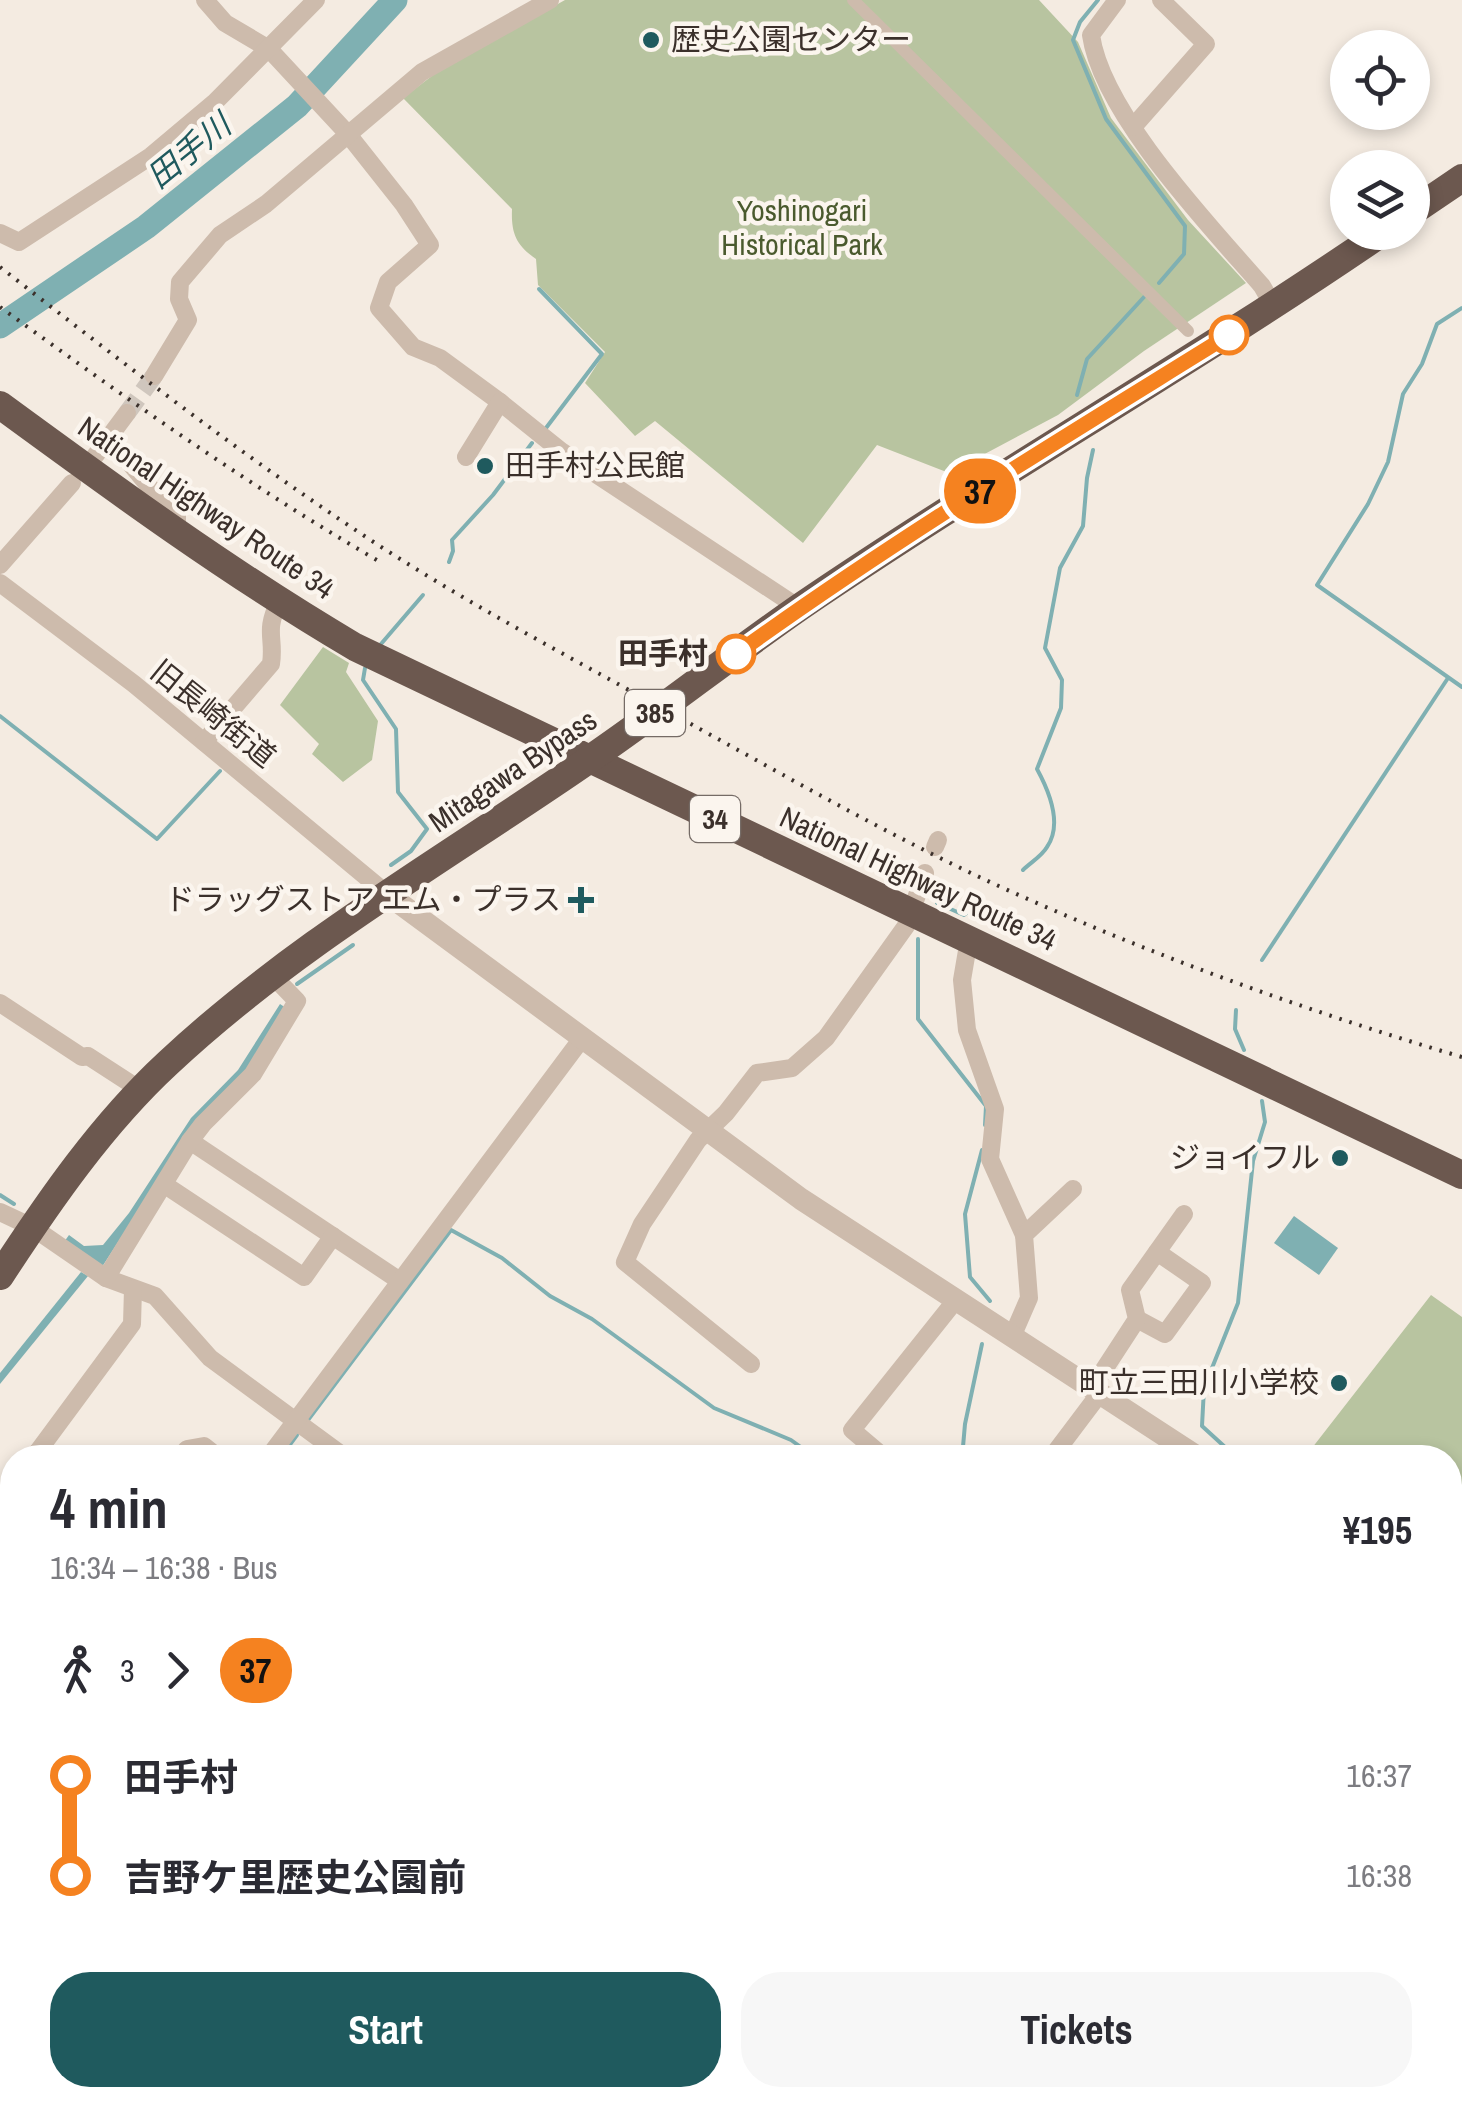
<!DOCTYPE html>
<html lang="en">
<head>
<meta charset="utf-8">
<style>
	:root { --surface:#fff; --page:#f7f7f7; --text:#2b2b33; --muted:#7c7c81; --accent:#1f5a5e }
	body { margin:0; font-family:"Archivo Narrow","Noto Sans JP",sans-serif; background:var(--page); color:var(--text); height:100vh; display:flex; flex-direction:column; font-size:38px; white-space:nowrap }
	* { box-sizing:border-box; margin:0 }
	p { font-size:32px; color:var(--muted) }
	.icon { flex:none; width:55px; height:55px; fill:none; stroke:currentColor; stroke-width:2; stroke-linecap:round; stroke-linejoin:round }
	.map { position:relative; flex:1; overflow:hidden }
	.side { position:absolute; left:0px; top:1445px; width:1462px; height:662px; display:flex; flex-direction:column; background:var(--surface); border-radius:40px 40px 0 0; box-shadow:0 5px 15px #0003 }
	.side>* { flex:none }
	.badge { padding:0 20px; border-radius:32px; font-size:35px; line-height:65px }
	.buttons { position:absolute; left:1330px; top:30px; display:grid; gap:20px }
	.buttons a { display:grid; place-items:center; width:100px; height:100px; border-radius:50%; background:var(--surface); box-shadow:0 5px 15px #0003; font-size:50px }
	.map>.badge { position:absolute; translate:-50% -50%; box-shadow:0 0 0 5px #fff }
	.legs { display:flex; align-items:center; gap:15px; height:110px; padding:0 50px; font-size:32px }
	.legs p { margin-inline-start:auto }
	.summary { display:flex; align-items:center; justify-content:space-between; height:170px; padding:0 50px }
	h1 { font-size:55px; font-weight:800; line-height:75px }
	.button { display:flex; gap:20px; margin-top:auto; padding:20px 50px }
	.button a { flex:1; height:115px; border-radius:40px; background:var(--accent); color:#fff; font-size:40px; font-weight:800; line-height:115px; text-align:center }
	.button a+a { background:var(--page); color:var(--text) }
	ul { padding:0 50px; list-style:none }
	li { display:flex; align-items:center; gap:35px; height:100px; font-size:38px }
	li i { display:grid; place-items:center; width:15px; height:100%; margin:0 12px; background:currentColor }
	li i::after { content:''; width:25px; height:25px; margin:-12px; border:8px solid; border-radius:50%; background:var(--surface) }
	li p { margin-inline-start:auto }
	li:first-child i { background:linear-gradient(#0000 50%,currentColor 0) }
	li:last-child i { background:linear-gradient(currentColor 50%,#0000 0) }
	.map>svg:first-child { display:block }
	.green { fill:#b8c4a0 }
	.water { fill:#7fb0b2 }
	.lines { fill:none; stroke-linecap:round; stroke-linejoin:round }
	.stream { stroke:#7fb0b2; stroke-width:4 }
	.river { stroke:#7fb0b2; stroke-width:25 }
	.minor-tunnel { stroke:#cfc6bd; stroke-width:18; stroke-dasharray:18 9; stroke-linecap:butt }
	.pedestrian { stroke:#cdbbac; stroke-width:12 }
	.minor { stroke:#cdbbac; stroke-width:18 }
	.tertiary { stroke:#cdbbac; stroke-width:22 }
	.trunk { stroke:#6c584f; stroke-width:28 }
	.rail { stroke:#3b302b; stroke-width:4; stroke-dasharray:2.5 8; stroke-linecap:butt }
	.line-1-casing { stroke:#fff; stroke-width:22 }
	.line-1 { stroke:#f58220; stroke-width:15 }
	.poi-dot { fill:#1f5a5e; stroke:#fbf5ee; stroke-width:4 }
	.stop-1-dot { fill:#fff; stroke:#f58220; stroke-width:5 }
	.labels { text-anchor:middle; stroke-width:9; stroke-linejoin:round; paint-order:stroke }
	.shield { fill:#fbf5ee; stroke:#756b66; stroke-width:2.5 }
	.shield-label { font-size:28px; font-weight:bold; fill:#3b302b }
	.poi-label { font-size:30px; fill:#3b302b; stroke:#fbf5ee; text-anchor:end }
	.park-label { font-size:30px; fill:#4a5a2e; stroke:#fbf5ee }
	.street-label { font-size:30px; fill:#3b302b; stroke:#fbf5ee }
	.stop-label { font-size:30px; font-weight:bold; fill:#3b302b; stroke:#fbf5ee; text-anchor:end }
	.water-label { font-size:32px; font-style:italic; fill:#1f5a5e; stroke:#fbf5ee }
</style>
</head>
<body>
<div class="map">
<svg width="1462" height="2107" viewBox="0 0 1462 2107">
	<rect width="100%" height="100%" fill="#f4ebe1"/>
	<g class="green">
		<path d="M565 0H1039L1078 42 1111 118 1188 220 1246 283 1144 351 1058 415 949 473 877 445 803 543 655 421 635 436 585 383 605 352 538 285 536 259C516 245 511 233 512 209L403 98 441 69Z"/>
		<polygon points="323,647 349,663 346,672 378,721 372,760 343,782 312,754 319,744 280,705"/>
		<polygon points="1431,1295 1462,1317 1462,1548 1450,1564 1450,1458 1305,1457"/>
		<polygon points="1450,1937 1462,1947 1462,2107 1365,2107 1346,2095 1450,2095"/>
	</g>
	<g class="water">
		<polygon points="280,1004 286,1008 246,1072 197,1120 102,1267 64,1242 69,1235 84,1246 103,1245 129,1213 191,1118 238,1070"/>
		<polygon points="1294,1216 1338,1248 1319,1275 1274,1243"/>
		<polygon points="81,1272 88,1276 0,1384 0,1373"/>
	</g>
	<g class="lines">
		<g class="stream">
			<polyline points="1098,0 1080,22 1073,40 1106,119 1185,226 1184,254 1159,283"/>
			<polyline points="539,289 602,354 546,428"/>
			<polyline points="1462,308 1437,324 1422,364 1403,394 1388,462 1368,504 1317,585 1462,687"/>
			<polyline points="1077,395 1087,359 1144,297"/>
			<polyline points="449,562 453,551 452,540 493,495 532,443"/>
			<polyline points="381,644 423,595"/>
			<polyline points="365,668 363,680 396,729 398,792 427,829 411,851 391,865"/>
			<polyline points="0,716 157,839 220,771"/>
			<path d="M1023 870C1030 863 1042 856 1047 847 1063 824 1049 791 1037 769L1061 708 1062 680 1045 648 1060 568 1083 526 1087 478 1093 450"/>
			<polyline points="937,903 964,915 983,901"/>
			<polyline points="918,939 918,1019 986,1106 985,1125"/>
			<polyline points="1262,960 1448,678"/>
			<polyline points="297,984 353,945"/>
			<polyline points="1236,1010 1235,1029 1244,1050"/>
			<polyline points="982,1150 965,1214 970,1277 990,1301"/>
			<polyline points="0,1195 14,1204"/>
			<polyline points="308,1420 451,1230 502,1258 550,1296 592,1319 714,1408 791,1440 816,1458"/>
			<polyline points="280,1458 297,1435"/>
			<polyline points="962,1458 965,1424 982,1344"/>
			<polyline points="1237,1458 1202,1426 1204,1388 1238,1303 1253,1161 1265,1122 1262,1101"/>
			<polyline points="256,2107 265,2095"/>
			<polyline points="1080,2107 1089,2095"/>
		</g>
		<polyline class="river" points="0,326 146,227 297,106 395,0"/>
		<polyline class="minor-tunnel" points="127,413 154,376"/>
		<polyline class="pedestrian" points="853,0 1188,331"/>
		<g class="minor">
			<polyline points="205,0 225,23 269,49 347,133 404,205 430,245 388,282 379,308 413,347 440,358 500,402 561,451 799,608"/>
			<path d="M1117 0 1091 35C1102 113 1209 225 1262 286L1274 307"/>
			<polyline points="1133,127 1206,44 1161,0"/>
			<polyline points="0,233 19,242 151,156 214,103 316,0"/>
			<polyline points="154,376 188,320 179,299 180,282 220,235 266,204 422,72 550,0"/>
			<polyline points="110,439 153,491 177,514 177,534"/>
			<polyline points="95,456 127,413"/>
			<polyline points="466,457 500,402"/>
			<polyline points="0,565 72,483"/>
			<polyline points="0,583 134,684 387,894"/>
			<path d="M204 742 271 664C275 637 264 632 279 602"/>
			<polyline points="935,847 938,840"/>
			<polyline points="969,939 962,980 967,1030 995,1109 990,1159 1024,1235"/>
			<polyline points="0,1003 82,1057 88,1056 142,1091"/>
			<polyline points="190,1141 400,1281"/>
			<polyline points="165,1185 304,1277 333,1236"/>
			<polyline points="0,1212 32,1227 106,1278 155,1296 210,1358 346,1458"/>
			<polyline points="106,1278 190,1141 203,1124 253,1074 297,1001 271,974"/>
			<polyline points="1137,1319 1165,1334 1202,1283 1157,1252"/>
			<polyline points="1012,1337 1029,1298 1024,1235 1073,1189"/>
			<polyline points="751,1364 625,1262 642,1224 698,1140 726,1113 757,1073 792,1068 826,1038 906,926 925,873"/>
			<polyline points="1092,1388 1137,1319 1130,1290 1184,1214"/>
			<polyline points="33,1458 132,1324 133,1289"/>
			<polyline points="180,1458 187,1449 204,1446 219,1458"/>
			<polyline points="268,1458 583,1037"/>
			<polyline points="885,1458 852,1430 955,1301"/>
			<polyline points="926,1458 927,1456"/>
			<polyline points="1051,1458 1100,1393"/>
			<polyline points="0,1501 12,1485"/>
			<polyline points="0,1562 12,1572"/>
			<polyline points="0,1631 12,1614"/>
			<polyline points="0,1653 12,1649"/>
			<polyline points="0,1802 12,1810"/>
			<polyline points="423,2095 440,2107"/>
			<polyline points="808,2095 812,2107"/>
			<polyline points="1318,2095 1338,2107"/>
			<polyline points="244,2107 252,2095"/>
			<polyline points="845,2107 852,2095"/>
			<polyline points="1140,2107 1144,2101 1152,2107"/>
			<polyline points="1261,2107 1268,2095"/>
		</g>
		<g class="tertiary">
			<polyline points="387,894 801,1199 1199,1458"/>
			<polyline points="1450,1606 1462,1589"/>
			<polyline points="1450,1628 1462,1636"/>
			<polyline points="1036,2107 1046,2095"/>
		</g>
		<g class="trunk">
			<polyline points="1412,212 1462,178"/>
			<path d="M0 405C116 490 231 574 355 647L1462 1175"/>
			<path d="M0 1276C49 1201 102 1124 168 1063 294 945 445 859 587 761 659 712 728 657 800 607 991 477 1192 363 1383 232"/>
		</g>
		<g class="rail">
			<path d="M0 267C115 357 230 446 351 527 462 602 583 664 700 729 796 782 891 836 990 882 1143 952 1300 1009 1462 1057"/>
			<path d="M0 307C124 397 249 486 382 563"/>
		</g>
	</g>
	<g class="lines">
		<g class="line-1-casing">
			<path id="line-1" d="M736 654C895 539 1063 438 1229 335"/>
		</g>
		<use href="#line-1" class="line-1"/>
	</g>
	<g class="poi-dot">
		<circle cx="651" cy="40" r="10"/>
		<circle cx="485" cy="466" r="10"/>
		<path d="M576 885h10v10h10v10h-10v10h-10v-10h-10v-10h10z"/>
		<circle cx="1340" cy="1158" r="10"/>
		<circle cx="1339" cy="1383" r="10"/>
	</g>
	<g class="stop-1-dot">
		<circle cx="1229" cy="335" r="18"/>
		<circle cx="736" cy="654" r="18"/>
	</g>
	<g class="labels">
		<g class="shield">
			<rect x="625" y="690" width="60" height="46" rx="8"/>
			<rect x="690" y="796" width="50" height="46" rx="8"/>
		</g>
		<g class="shield-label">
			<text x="655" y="723">385</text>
			<text x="715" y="829">34</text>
		</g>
		<g class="poi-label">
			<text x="671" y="50" text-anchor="start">歴史公園センター</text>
			<text x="505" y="476" text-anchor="start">田手村公民館</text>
			<text x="561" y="910">ドラッグストア エム・プラス</text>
			<text x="1320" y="1168">ジョイフル</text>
			<text x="1319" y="1393">町立三田川小学校</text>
		</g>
		<g class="park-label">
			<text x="802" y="221">Yoshinogari<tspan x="802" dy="34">Historical Park</tspan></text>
		</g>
		<g class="street-label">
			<text transform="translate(206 508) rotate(34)" y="10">National Highway Route 34</text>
			<text transform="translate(213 714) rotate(39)" y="10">旧長崎街道</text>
			<text transform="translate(513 771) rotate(-34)" y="10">Mitagawa Bypass</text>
			<text transform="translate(918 879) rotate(25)" y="10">National Highway Route 34</text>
		</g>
		<g class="stop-label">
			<text x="708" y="664">田手村</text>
		</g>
		<g class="water-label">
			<text transform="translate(189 151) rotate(-39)" y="11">田手川</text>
		</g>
	</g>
</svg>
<div class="buttons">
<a><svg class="icon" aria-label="locate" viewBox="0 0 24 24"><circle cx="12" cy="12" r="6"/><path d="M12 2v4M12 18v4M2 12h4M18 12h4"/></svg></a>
<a><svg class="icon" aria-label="layers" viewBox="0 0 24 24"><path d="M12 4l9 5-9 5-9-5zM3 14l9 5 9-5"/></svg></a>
</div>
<b class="badge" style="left:980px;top:491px;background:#f58220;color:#111">37</b>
<section class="side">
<div class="summary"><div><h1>4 min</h1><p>16:34 – 16:38 · Bus</p></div><b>¥195</b></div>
<div class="legs"><svg class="icon" aria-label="walk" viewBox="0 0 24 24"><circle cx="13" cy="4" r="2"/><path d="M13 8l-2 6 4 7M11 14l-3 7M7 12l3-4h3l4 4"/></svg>3<svg class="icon" aria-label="forward" viewBox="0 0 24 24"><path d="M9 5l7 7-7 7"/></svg><b class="badge" style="background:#f58220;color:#111">37</b></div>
<ul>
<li><i style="color:#f58220"></i><b>田手村</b><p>16:37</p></li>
<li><i style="color:#f58220"></i><b>吉野ケ里歴史公園前</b><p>16:38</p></li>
</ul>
<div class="button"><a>Start</a><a>Tickets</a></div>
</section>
</div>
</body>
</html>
